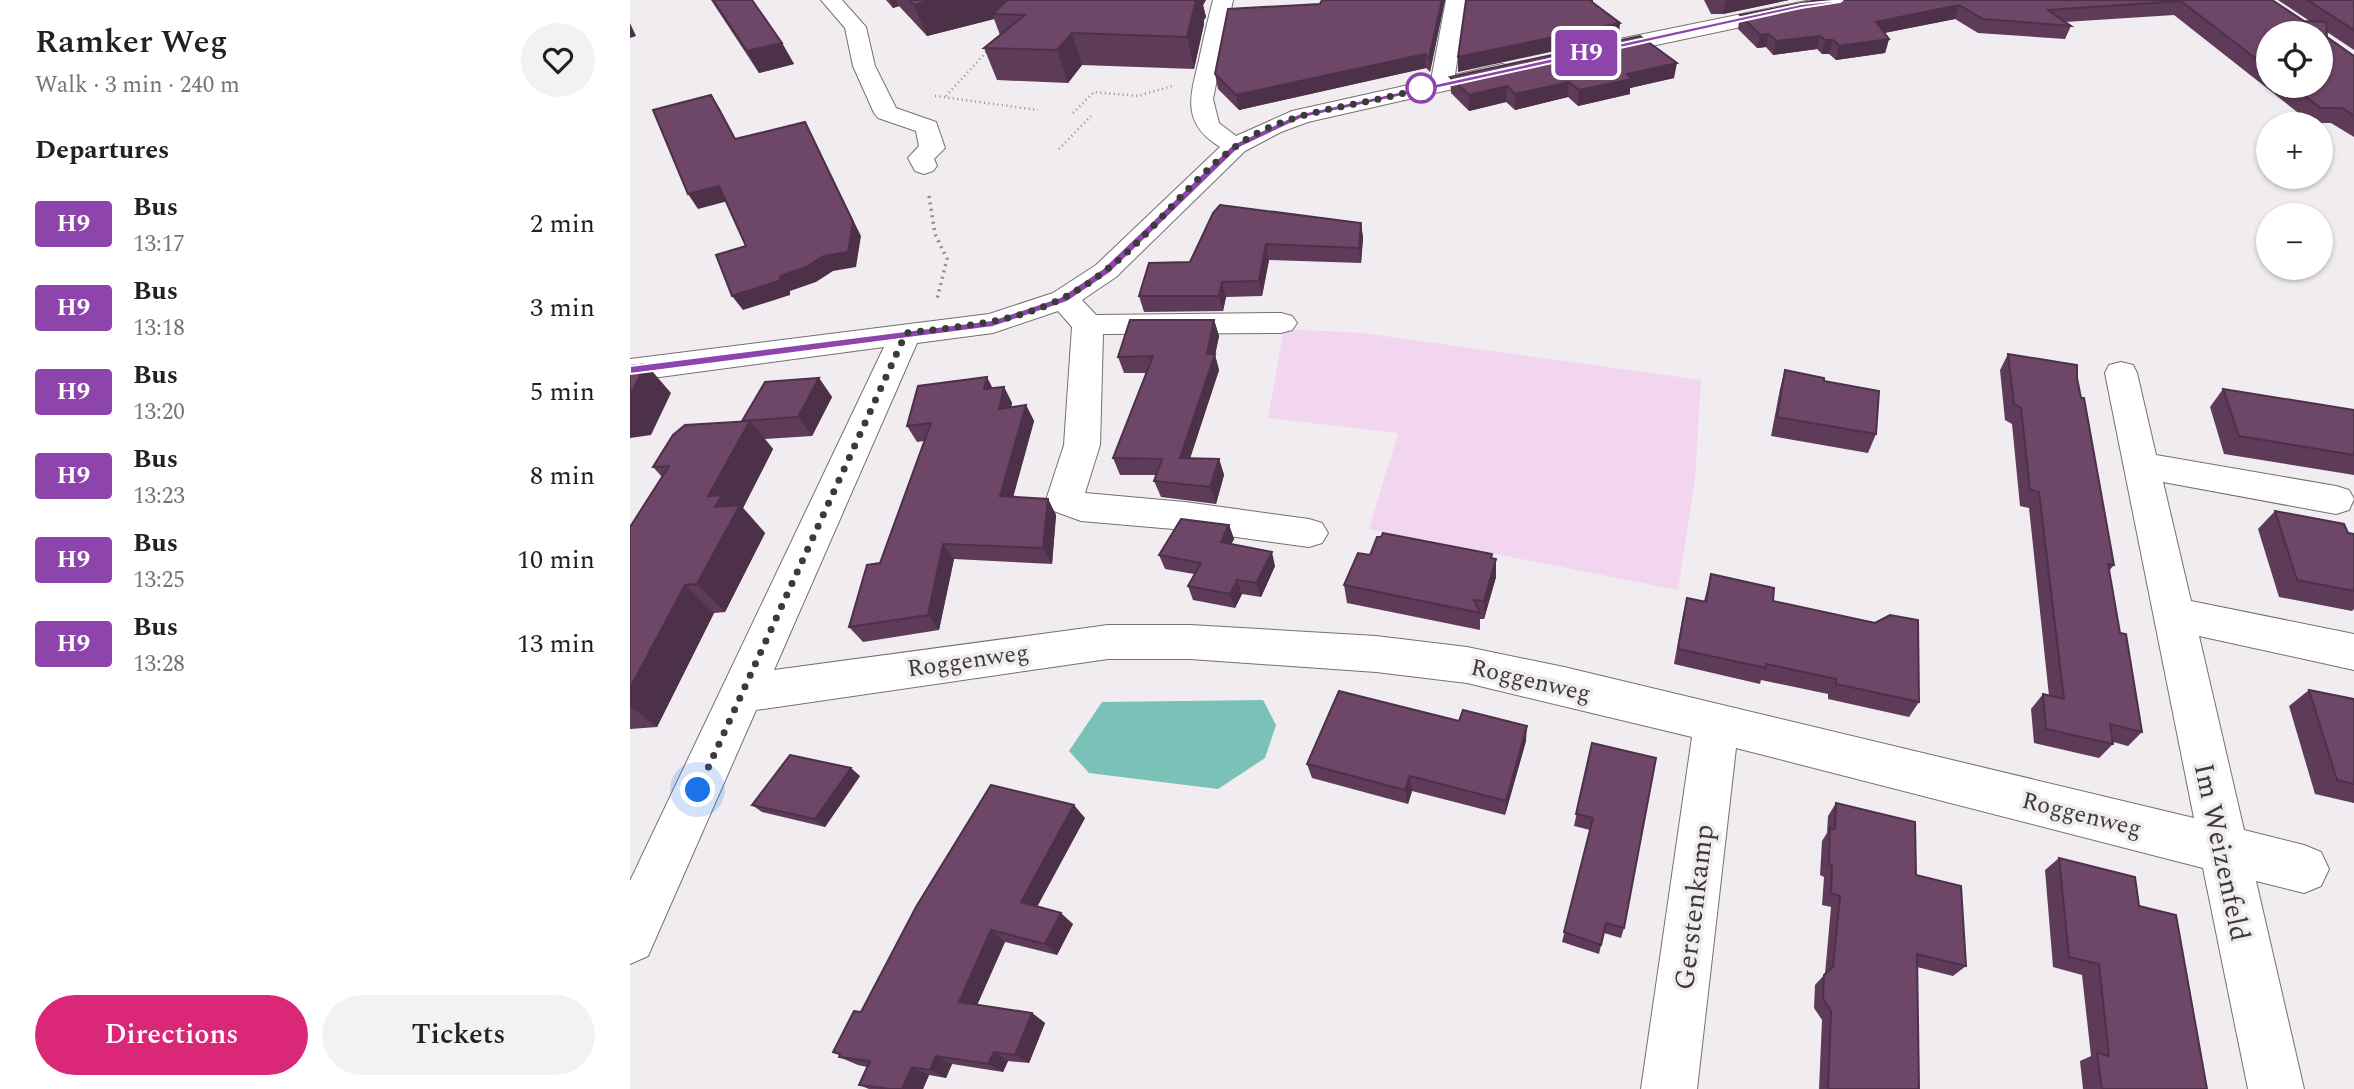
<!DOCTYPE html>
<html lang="en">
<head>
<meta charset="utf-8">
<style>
	:root { --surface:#fff; --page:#f2f2f2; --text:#202124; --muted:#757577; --accent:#db2777 }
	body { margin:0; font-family:Spectral,serif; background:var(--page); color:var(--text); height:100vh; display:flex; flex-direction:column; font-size:26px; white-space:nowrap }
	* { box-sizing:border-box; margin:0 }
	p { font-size:23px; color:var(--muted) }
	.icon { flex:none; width:38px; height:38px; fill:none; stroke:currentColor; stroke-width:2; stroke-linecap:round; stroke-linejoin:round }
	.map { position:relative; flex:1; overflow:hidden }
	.details { display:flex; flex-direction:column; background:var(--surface); width:630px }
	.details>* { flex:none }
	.badge { padding:0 14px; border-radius:5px; font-size:24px; line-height:46px }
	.fabs { position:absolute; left:1626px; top:21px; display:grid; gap:14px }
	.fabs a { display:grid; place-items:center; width:77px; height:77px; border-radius:50%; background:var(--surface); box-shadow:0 2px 5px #0004; font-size:35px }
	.you { position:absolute; width:35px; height:35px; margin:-18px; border:5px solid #fff; border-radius:50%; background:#1a73e8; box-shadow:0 0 0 10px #1a73e833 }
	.map>.badge { position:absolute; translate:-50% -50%; box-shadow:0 0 0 4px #fff }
	h2 { padding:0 35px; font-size:26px; line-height:63px }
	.round { display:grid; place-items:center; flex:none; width:74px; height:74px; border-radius:37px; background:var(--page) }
	.headline { display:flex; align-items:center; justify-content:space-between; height:119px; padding:0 35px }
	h1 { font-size:33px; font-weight:600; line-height:52px }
	.cta { display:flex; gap:14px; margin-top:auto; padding:14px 35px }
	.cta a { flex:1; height:80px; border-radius:42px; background:var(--accent); color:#fff; font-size:28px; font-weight:600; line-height:80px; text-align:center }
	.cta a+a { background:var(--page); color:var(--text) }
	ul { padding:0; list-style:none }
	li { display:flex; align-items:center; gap:21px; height:84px; padding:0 35px }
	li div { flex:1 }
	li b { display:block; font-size:26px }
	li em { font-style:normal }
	li .badge { min-width:77px; font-weight:700; text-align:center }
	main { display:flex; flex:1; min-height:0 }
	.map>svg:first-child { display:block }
	.green { fill:#f2d5ee }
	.water { fill:#7ac2b7 }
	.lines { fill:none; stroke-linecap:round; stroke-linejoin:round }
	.minor-casing { stroke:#747073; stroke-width:2 }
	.path-far1 { stroke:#908d8f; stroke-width:2.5; stroke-dasharray:1 3.5; stroke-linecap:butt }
	.path { stroke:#908d8f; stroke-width:3.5; stroke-dasharray:2 4.5; stroke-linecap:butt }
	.minor { fill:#fff; fill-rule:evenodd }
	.wall { fill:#5e3c59; fill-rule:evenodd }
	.shaded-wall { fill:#4c3149 }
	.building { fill:#6d4668; stroke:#4c3149; stroke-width:2 }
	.line { fill:#8e44ad; stroke:#fff; stroke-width:2 }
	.walk { stroke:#3c3b3c; stroke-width:7; stroke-dasharray:0 12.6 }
	.stop-dot { fill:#fff; stroke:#8e44ad; stroke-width:3.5 }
	.labels { text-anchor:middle; stroke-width:7; stroke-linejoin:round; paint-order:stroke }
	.street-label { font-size:24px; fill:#3c3b3c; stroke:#f0ecef }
	.near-street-label { font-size:28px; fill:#3c3b3c; stroke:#f0ecef }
</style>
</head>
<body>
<main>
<section class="details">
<div class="headline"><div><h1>Ramker Weg</h1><p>Walk · 3 min · 240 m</p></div><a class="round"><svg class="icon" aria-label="heart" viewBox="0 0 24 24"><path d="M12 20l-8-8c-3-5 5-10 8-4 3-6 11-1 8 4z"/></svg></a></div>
<h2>Departures</h2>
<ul>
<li><span class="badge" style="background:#8e44ad;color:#fff">H9</span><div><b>Bus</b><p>13:17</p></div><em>2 min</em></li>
<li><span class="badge" style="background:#8e44ad;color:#fff">H9</span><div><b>Bus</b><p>13:18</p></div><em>3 min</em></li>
<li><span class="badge" style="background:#8e44ad;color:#fff">H9</span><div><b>Bus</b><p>13:20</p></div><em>5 min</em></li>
<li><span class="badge" style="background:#8e44ad;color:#fff">H9</span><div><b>Bus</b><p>13:23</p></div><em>8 min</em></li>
<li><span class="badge" style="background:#8e44ad;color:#fff">H9</span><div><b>Bus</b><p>13:25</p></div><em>10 min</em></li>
<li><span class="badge" style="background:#8e44ad;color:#fff">H9</span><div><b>Bus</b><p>13:28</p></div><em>13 min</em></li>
</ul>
<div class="cta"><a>Directions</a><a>Tickets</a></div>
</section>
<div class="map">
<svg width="1724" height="1089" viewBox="0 0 1724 1089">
	<rect width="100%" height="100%" fill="#f0ecef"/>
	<polygon class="green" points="654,329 733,333 1071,380 1065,479 1048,590 739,529 768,433 638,418"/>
	<polygon class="water" points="633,700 646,725 635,758 588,789 459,773 439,751 472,702"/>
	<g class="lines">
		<g class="minor-casing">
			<g id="minor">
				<polygon points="191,0 212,0 236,27 245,66 266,108 306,122 315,148 304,159 307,166 303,171 294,174 285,171 278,158 289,146 286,131 248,118 244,113 223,66 215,28"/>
				<path d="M583 0H603L583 99 589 123 606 136 662 111 801 80 816 0H836L825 75 872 64 880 66 883 71 880 76 678 122 651 132 615 151 486 277 452 300 466 315 651 313 662 316 667 323 662 330 651 333 473 334 470 445 455 493 555 502 679 519 692 523 698 533 692 543 679 547 555 530 451 521 421 510 416 500 434 445 442 327 428 311 363 333 287 343 144 670 478 625H560L746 636 837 647 934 667 1564 818 1475 373 1479 365 1491 362 1503 365 1507 373 1526 455 1706 486 1719 490 1724 499 1719 510 1706 514 1533 482 1561 601 1724 634V670L1569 636 1614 830 1674 845 1691 852 1699 869 1691 886 1674 893 1626 881 1674 1089H1618L1573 868 1106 748 1067 1089H1011L1062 737 837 683 746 672 560 659H478L126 710 18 956 0 964V881L254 347 0 381V359L359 314 423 293 466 265 590 147C551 123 560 97 569 60 573 40 578 20 583 0Z"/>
				<polygon points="1181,0 1220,0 1217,4 1210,6 965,58 957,56 954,51 957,46 965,44"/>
			</g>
		</g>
		<g class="path-far1">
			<polyline points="305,96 408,110"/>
			<polyline points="316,96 360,48"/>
			<polyline points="443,113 464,92 508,96 542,86"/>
			<polyline points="429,149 463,114"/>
		</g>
		<polyline class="path" points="299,196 305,234 317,259 307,299"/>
		<use href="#minor" class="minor"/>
	</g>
	<g class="wall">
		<polygon points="81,0 122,0 152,43 164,64 129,73"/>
		<polygon points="256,0 576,0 573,5 576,17 574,20 574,24 564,69 452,65 438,83 367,80 354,48 370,35 364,19 297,36 269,6 263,8"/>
		<polygon points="815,0 800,72 796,68 609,110 588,89 585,74"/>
		<polygon points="1074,0 1159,0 1093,14 1081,14"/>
		<path d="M1187 0H1642L1674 21 1681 22 1648 0H1724V50L1697 32V37L1724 56V137L1701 123H1681L1544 15 1435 22 1441 26 1435 39 1348 33 1325 19 1255 33 1259 39 1255 53 1206 60 1199 54H1192L1187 49 1143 55 1136 47 1127 48 1108 29 1110 15ZM1638 33 1690 86H1638Z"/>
		<polygon points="820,77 1044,78 1000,88 1000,94 948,106 938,97 885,110 876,102 839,111 821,93"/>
		<polygon points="731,223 733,238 731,263 639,260 632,296 596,297 593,311 514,312 509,296 560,262"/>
		<polygon points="584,320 589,336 585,355 589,370 560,458 589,459 594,475 586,504 531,497 524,481 526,475 490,475 483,458 516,373 494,373 488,357"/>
		<polygon points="1378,354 1447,378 1484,565 1479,571 1490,633 1512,732 1498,746 1483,742 1483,744 1469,758 1404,743 1401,709 1413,694 1419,696 1399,508 1390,506 1382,424 1375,420 1370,370"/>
		<polygon points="1155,370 1194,381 1246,434 1238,453 1141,436 1150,389"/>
		<polygon points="189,378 202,397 182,436 135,439 143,449 113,508 135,533 95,612 84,613 27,727 0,729 0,527 32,477 23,467 112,421"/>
		<polygon points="374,387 382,403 381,407 396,405 404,421 383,497 418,499 426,515 422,564 324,559 309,630 233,642 219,627 250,563 294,441 287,442 277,426 362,388"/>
		<polygon points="1593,389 1724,410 1724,475 1594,454 1580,407"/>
		<polygon points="1645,511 1724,534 1724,609 1722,611 1649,597 1628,529"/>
		<polygon points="599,525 604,539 601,544 645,566 631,597 612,594 605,608 563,600 558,586 564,574 535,569 529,555"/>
		<polygon points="740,555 866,559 866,577 854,619 850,619 850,630 717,603 714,585"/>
		<polygon points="1081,574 1143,601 1289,702 1279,717 1198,699 1198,694 1131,680 1130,684 1044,664 1053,614 1057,598 1074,601"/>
		<polygon points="1679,690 1724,699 1724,803 1685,794 1659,706"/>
		<polygon points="896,741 875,815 782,791 778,804 682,778 677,764"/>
		<polygon points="962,743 994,928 991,938 974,933 969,954 932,942 960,830 944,826"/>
		<polygon points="230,776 195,827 132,812 122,805"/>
		<polygon points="1206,803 1286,875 1336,966 1323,976 1287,967 1289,1089 1189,1089 1192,1020 1184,1008 1185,985 1195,974 1201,907 1192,905 1194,877 1190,875 1192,841 1197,833 1198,816"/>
		<polygon points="455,818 407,907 443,924 427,955 375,942 347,1005 402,1013 415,1023 399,1063 378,1061 373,1072 322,1064 316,1078 299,1075 293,1089 239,1089 229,1085 237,1067 228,1065 209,1057 210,1055 203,1052 231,1012"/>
		<polygon points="1429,858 1509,906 1577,1089 1453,1089 1450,1061 1461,1056 1452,975 1423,967 1415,870"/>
	</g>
	<g class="shaded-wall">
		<polygon points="260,0 266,0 269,6 263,8"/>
		<polygon points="302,0 410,0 363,14 364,19 297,36 284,5"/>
		<polygon points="561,0 576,0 573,5 576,17 574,20 574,24 564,69 557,37"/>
		<polygon points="812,0 815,0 800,72 799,58"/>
		<polygon points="1099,0 1159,0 1093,14 1095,1"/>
		<polygon points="1329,5 1325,19 1242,35 1246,22"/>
		<polygon points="0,23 6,36 0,38"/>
		<polygon points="990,23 989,37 828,72 828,57"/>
		<polygon points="442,33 452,65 438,83 427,50"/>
		<polygon points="1139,34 1136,47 1127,48 1130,35"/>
		<polygon points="1190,36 1187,49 1143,55 1146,41"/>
		<polygon points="1259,39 1255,53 1206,60 1209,46"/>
		<polygon points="1195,40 1203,40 1199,54 1192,54"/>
		<polygon points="152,43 164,64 129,73 117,51"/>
		<polygon points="795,54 796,68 609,110 606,95"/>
		<polygon points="1047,63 1044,78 1000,88 1000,94 948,106 949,90 997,74"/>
		<polygon points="939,82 938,97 885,110 885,94"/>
		<polygon points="877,86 876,102 839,111 839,95"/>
		<polygon points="81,95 90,109 113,153 105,139"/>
		<polygon points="175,122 231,236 226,267 203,271 186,282 160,291 160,295 113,310 102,296 150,276"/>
		<polygon points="89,186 98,201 68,209 58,194"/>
		<polygon points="731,223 733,238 731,263 729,248"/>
		<polygon points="636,244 639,260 632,296 629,281"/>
		<polygon points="592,282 596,297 593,311 589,296"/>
		<polygon points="584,320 589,336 585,355 589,370 555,474 550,458 577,354"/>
		<polygon points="16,364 41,393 21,435 0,438 0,395"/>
		<polygon points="357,377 365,393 354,389"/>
		<polygon points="189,378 202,397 182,436 168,417"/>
		<polygon points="374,387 382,403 378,425 369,409"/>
		<polygon points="396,405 404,421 379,512 370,496"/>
		<polygon points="120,421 143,449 113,508 135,533 95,612 67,584 78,496"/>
		<polygon points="589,459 594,475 586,504 580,487"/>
		<polygon points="418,499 426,515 422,564 413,548"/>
		<polygon points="599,525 604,539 595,556 591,542"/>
		<polygon points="313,544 324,559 309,630 298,615"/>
		<polygon points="642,552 645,566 631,597 626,583"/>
		<polygon points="862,554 862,571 866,559 866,577 854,619 854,601"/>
		<polygon points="607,580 612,594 605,608 600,594"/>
		<polygon points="55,585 84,613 27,727 0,706 0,688"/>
		<polygon points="897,726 896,741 875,815 876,801"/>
		<polygon points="221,768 230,776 195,827 185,819"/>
		<polygon points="780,776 782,791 778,804 775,790"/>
		<polygon points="444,805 455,818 403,914 391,902"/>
		<polygon points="431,913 443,924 427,955 415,944"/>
		<polygon points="361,930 375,942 344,1012 329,1002"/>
		<polygon points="402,1013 415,1023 399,1063 385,1055"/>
		<polygon points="364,1052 378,1061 373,1072 358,1064"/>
		<polygon points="306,1056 322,1064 316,1078 300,1070"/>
		<polygon points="282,1067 299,1075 293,1089 272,1089"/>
	</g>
	<g class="building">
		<polygon points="83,0 122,0 152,43 117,51"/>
		<polygon points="279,0 302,0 284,5"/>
		<polygon points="377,0 566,0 557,37 442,33 427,50 354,48 395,15 363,14"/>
		<polygon points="692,0 812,0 799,58 795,54 606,95 585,74 598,9 690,4"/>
		<polygon points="836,0 962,0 962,2 990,23 828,57"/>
		<polygon points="1187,0 1642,0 1674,21 1696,22 1697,37 1724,56 1724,116 1712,108 1691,108 1661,86 1690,86 1690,33 1638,33 1638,68 1551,1 1418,10 1441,26 1353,19 1329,5 1246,22 1259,39 1209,46 1203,40 1195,40 1190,36 1146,41 1139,34 1130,35 1110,15"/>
		<polygon points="1677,0 1724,0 1724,30"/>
		<polygon points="1010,36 1047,63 997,74 1002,79 949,90 939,82 885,94 877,86 839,95 820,77"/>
		<polygon points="81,95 105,139 175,122 223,222 218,252 194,256 176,267 150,276 151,280 102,296 86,255 116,246 89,186 58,194 23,110"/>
		<polygon points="590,205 731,223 729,248 636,244 629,281 592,282 589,296 509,296 519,263 560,262 583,213"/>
		<polygon points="500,320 584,320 577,354 585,354 550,458 589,459 580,487 524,481 532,459 483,458 523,356 488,357"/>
		<polygon points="1378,354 1447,365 1447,378 1451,398 1454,398 1484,565 1478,564 1490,633 1496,634 1512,732 1480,724 1483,744 1416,729 1413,694 1434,699 1409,492 1400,490 1391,408 1384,404"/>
		<polygon points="16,364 0,395 0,366"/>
		<polygon points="1155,370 1194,378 1194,381 1249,391 1246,434 1147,417"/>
		<polygon points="357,377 354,389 374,387 369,409 396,405 370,496 418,499 413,548 313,544 298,615 219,627 237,565 250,563 301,423 277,426 288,386"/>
		<polygon points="189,378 168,417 112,421 135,382"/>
		<polygon points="1593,389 1724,410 1724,455 1609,436"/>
		<polygon points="120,421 78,496 92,495 85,507 110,505 67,584 55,585 0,688 0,527 39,466 23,467 43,435 55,425"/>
		<polygon points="1645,511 1714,524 1718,533 1724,534 1724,591 1667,580"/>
		<polygon points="551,519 599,525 591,542 642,552 626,583 607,580 600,594 558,586 571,563 529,555"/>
		<polygon points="753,533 862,554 861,558 866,559 854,601 844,600 850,613 714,585 728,553 740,555 747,537 751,537"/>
		<polygon points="1081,574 1144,588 1143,601 1245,623 1260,615 1288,620 1289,702 1206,684 1206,679 1136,664 1136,668 1048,649 1057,598 1076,602"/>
		<polygon points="1679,690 1724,699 1724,784 1707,780"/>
		<polygon points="709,691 829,721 833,710 897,726 876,801 780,776 775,790 677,764"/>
		<polygon points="962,743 1026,758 994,928 976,923 971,945 934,932 963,818 946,814"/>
		<polygon points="160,755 221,768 185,819 122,805"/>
		<polygon points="361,785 444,805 391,902 431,913 415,944 361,930 329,1002 402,1013 385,1055 364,1052 358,1064 306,1056 300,1070 282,1067 272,1089 260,1089 229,1085 240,1061 209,1057 210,1054 203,1052 224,1011 231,1012 286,907"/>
		<polygon points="1206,803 1285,822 1286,875 1331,886 1336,966 1287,954 1289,1089 1198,1089 1201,1011 1193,999 1194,975 1203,967 1210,896 1201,893 1202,865 1199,864 1200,828 1205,829"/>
		<polygon points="1429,858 1505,877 1509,906 1546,915 1577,1089 1472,1089 1467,1053 1479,1056 1469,964 1439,957"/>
	</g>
	<polygon class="line" points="1210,2 1171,8 673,118 609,148 480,273 437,302 363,327 0,374 0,366 362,320 430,297 472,269 603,144 668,114 1171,4 1213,0"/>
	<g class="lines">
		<path class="walk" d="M68 790 276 333C352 324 412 321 475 271 522 235 557 182 605 147 659 107 730 108 791 88"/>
	</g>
	<circle class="stop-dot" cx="791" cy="88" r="14"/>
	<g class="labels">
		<g class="street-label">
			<text transform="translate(338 660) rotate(-8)" y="8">Roggenweg</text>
			<text transform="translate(901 680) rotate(13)" y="8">Roggenweg</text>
			<text transform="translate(1452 814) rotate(14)" y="8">Roggenweg</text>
		</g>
		<g class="near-street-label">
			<text transform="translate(1593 852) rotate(78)" y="10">Im Weizenfeld</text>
			<text transform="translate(1063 907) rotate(-83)" y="10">Gerstenkamp</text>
		</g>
	</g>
</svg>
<div class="fabs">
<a><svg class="icon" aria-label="locate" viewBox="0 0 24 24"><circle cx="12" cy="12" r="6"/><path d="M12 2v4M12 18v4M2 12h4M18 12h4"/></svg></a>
<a>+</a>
<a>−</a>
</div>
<div class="you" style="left:68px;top:790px"></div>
<b class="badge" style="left:956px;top:53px;background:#8e44ad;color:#fff">H9</b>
</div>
</main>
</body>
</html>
